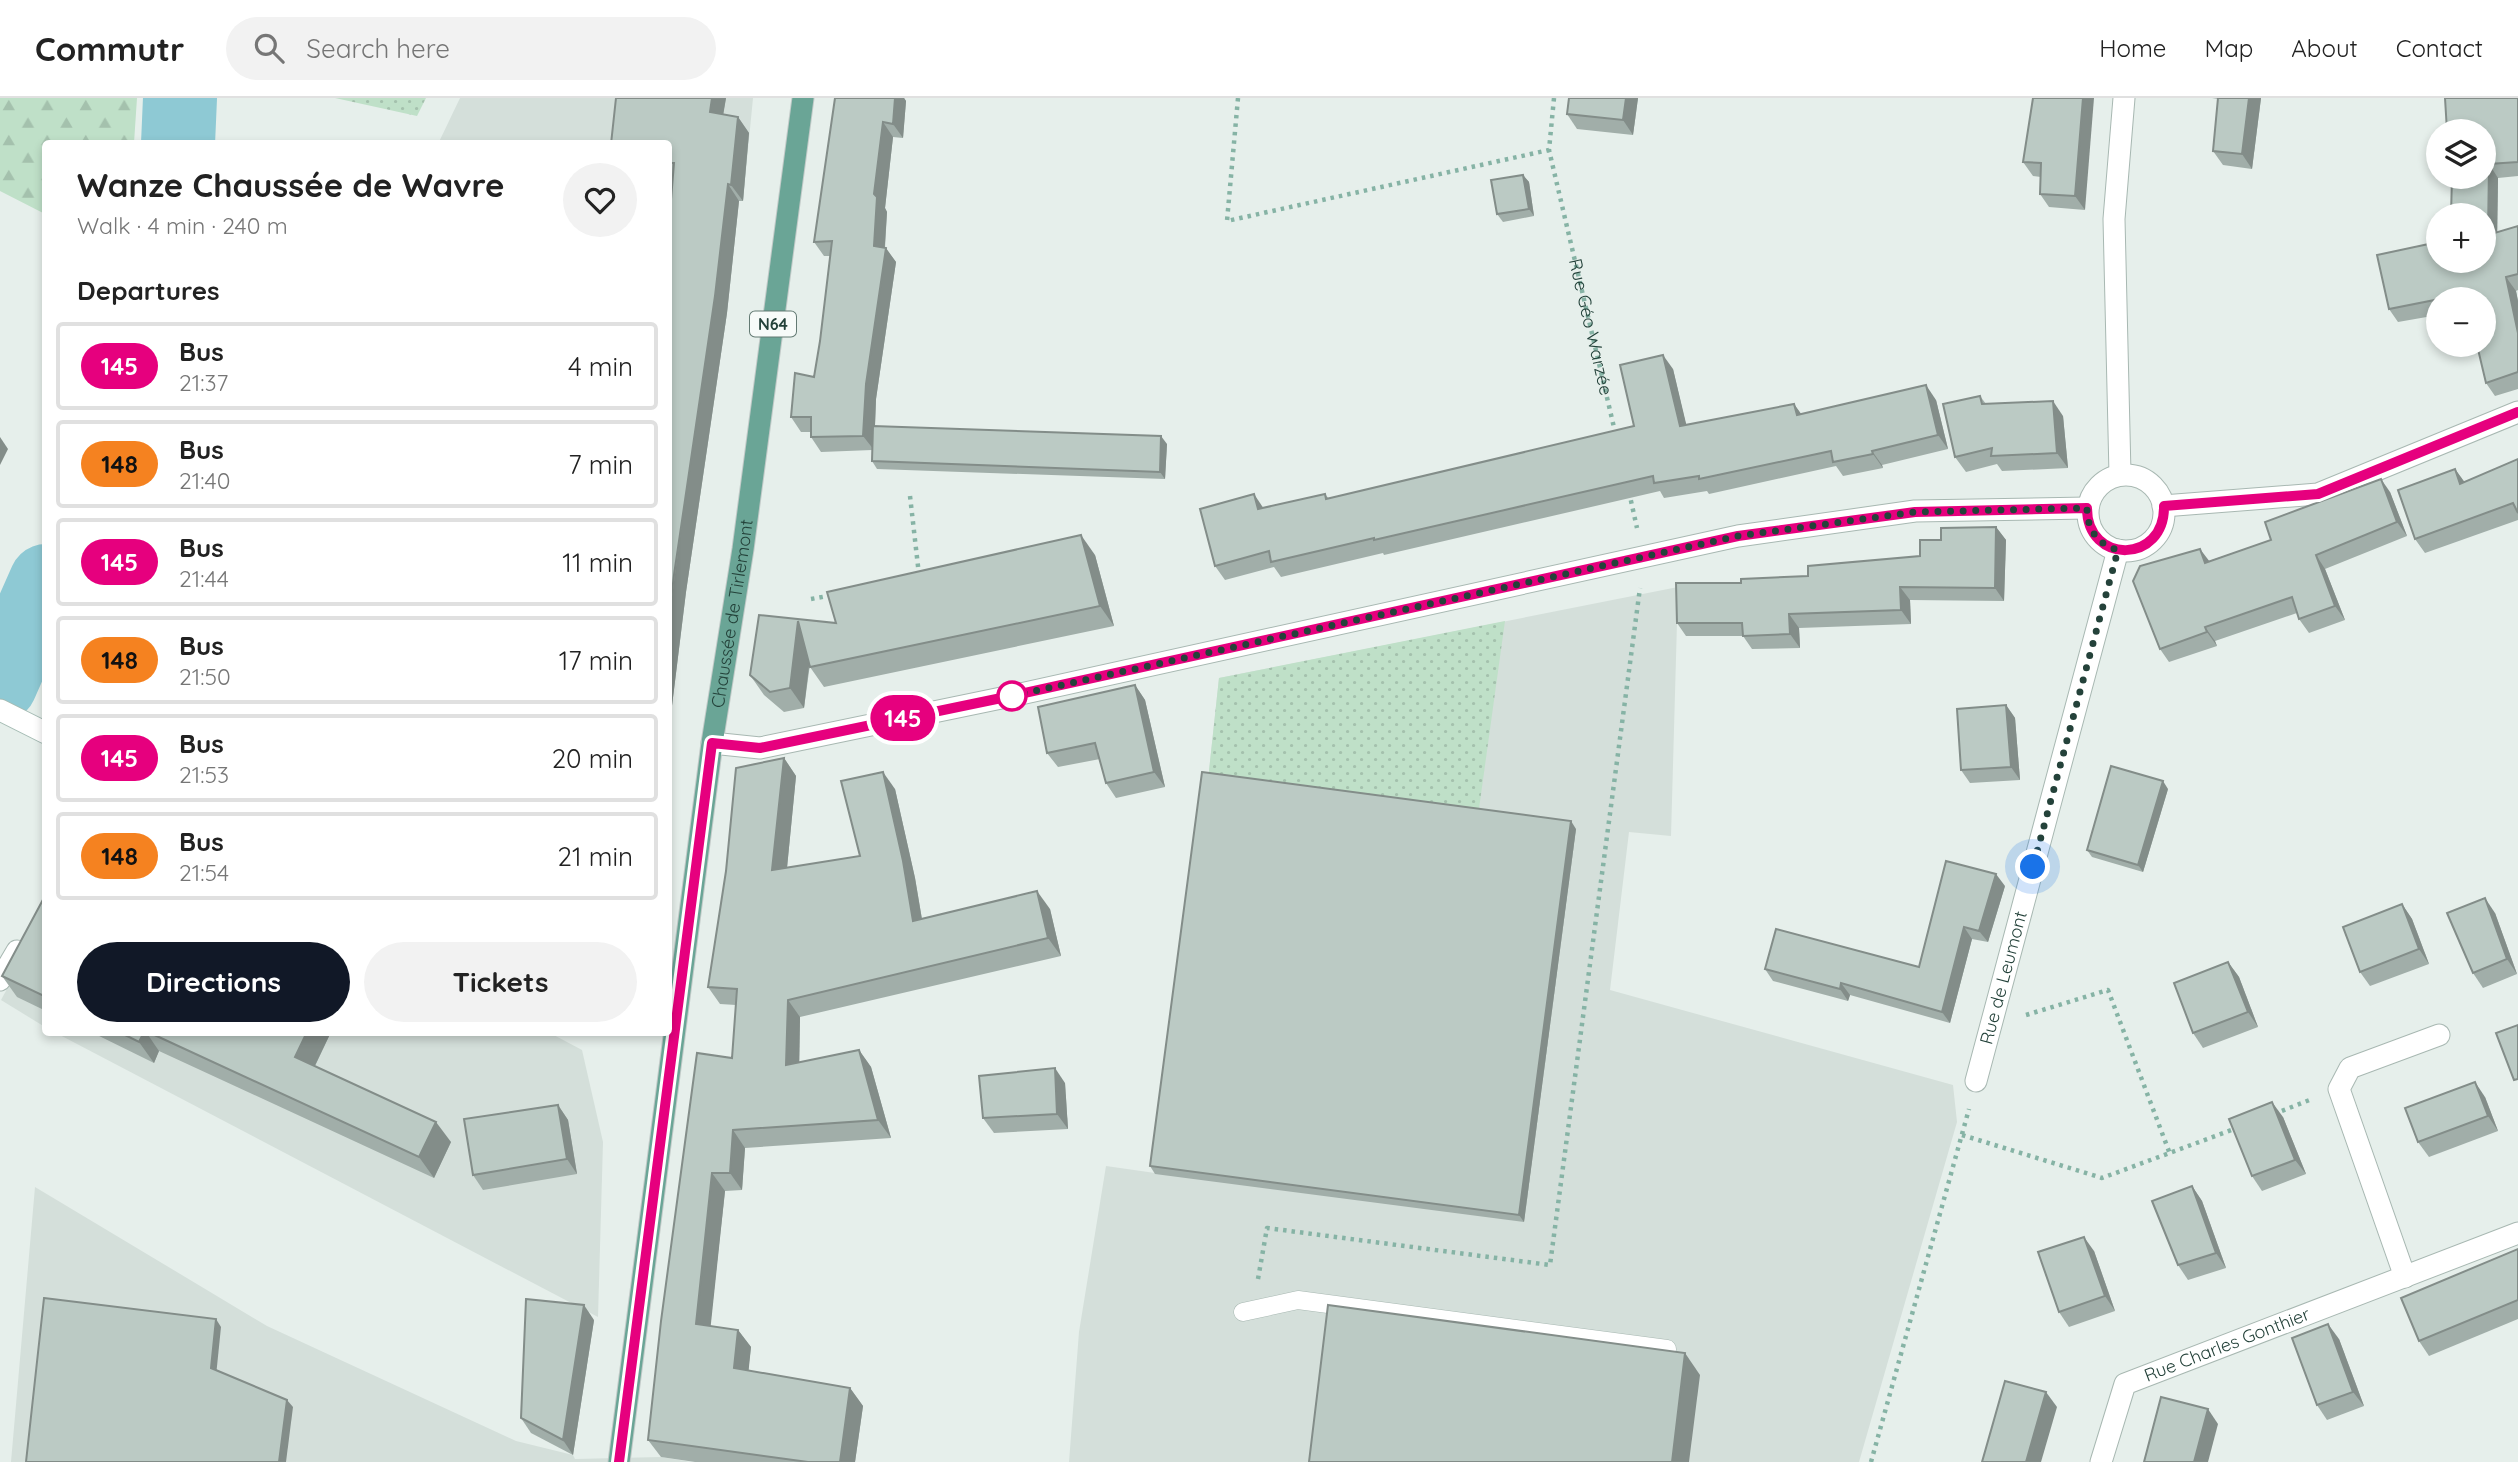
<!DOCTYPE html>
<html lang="en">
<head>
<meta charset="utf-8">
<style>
	:root { --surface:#fff; --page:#f2f2f2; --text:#222; --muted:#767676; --line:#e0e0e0; --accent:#111827 }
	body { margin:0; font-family:Quicksand,sans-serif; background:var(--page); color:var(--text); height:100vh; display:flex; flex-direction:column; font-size:26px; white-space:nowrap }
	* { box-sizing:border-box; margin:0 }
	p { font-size:23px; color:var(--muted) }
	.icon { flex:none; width:38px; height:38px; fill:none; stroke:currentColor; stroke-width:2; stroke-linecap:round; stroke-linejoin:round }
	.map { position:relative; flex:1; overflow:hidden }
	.panel { position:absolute; left:42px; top:42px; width:630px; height:896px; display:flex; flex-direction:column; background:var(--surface); border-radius:7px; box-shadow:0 4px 10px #0003 }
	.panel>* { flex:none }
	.badge { padding:0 14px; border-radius:23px; font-size:24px; line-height:46px }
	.fabs { position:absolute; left:2426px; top:21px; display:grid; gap:14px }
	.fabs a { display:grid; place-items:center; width:70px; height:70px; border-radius:50%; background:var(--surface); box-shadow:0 4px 10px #0003; font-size:35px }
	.you { position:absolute; width:35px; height:35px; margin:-18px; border:5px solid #fff; border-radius:50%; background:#1a73e8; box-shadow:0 0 0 10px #1a73e833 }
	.map>.badge { position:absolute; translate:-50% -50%; box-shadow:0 0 0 4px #fff }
	h2 { padding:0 35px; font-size:26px; line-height:63px }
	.round { display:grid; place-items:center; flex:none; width:74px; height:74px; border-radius:37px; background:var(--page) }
	.summary { display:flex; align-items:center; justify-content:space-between; height:119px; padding:0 35px }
	h1 { font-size:33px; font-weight:700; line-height:52px }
	.button { display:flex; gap:14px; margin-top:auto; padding:14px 35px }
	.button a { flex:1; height:80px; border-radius:42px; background:var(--accent); color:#fff; font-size:28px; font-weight:700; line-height:80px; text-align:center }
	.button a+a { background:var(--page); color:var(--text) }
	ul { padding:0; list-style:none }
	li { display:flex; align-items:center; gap:21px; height:88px; margin:0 14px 10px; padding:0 21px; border:4px solid var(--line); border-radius:7px }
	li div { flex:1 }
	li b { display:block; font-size:26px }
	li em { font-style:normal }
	li .badge { min-width:77px; font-weight:700; text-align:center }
	header { display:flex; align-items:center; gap:42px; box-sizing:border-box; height:98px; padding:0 35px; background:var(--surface); border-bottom:2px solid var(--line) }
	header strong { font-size:33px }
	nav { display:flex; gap:38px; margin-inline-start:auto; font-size:24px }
	.search { width:490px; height:63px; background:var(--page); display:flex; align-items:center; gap:18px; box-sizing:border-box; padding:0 24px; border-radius:38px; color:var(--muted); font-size:26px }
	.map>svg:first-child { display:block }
	.built { fill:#d4dfda }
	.green { fill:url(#green-dots) }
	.forest { fill:url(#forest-firs) }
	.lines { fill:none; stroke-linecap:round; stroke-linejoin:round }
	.river { stroke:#8ec9d4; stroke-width:74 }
	.service-casing { stroke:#a8b8b2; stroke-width:19 }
	.minor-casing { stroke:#a8b8b2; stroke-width:23 }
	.tertiary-casing { stroke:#a8b8b2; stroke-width:23 }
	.secondary-casing { stroke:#a4bbb3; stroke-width:23 }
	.primary-casing { stroke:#c2cac8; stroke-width:23 }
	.path { stroke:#86b3a5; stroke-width:4.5; stroke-dasharray:3.5 5; stroke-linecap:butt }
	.service { stroke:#fff; stroke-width:18 }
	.minor { stroke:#fff; stroke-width:21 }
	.tertiary { stroke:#fff; stroke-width:21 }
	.secondary { stroke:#fff; stroke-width:21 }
	.primary { stroke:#6aa596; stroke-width:21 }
	.wall { fill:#a1aea9 }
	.shaded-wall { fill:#838d89 }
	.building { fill:#bbcac4; stroke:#838d89; stroke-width:2 }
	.line-casing { stroke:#fff; stroke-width:16 }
	.line { stroke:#e6007e; stroke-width:10 }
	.walk { stroke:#24423a; stroke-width:7; stroke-dasharray:0 12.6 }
	.stop-dot { fill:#fff; stroke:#e6007e; stroke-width:3.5 }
	.labels { text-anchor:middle; stroke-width:5; stroke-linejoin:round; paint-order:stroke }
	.shield { fill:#f7fbf9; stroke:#637a73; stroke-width:2 }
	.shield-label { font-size:16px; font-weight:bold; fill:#24423a }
	.street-label { font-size:18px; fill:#24423a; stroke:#f7fbf9 }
</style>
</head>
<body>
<header>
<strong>Commutr</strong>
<div class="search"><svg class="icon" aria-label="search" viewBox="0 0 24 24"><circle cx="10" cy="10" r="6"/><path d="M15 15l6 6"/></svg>Search here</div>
<nav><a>Home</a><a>Map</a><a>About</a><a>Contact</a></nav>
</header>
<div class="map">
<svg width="2518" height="1364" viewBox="0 0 2518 1364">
	<defs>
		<pattern id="green-dots" width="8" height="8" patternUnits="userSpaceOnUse" patternTransform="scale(1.75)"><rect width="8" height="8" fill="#bfe0c8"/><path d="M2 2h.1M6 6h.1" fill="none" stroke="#a4c1ad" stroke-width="1.8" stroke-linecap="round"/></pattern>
		<pattern id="forest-firs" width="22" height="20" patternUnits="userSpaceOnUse" patternTransform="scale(1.75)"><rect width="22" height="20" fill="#bfe0c8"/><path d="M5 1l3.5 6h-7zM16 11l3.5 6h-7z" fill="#a4c1ad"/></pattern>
	</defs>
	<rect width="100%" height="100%" fill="#e6efeb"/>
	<g class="built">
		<polygon points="460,0 753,0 743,103 669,91 668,46 438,46"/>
		<polygon points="1678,489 1671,738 1629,734 1610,892 1953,987 1957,1024 1859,1364 1069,1364 1079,1234 1106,1068 1155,1075 1208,682 1219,580"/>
		<polygon points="45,821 45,929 1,902"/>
		<polygon points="56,935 550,935 582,952 603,1044 598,1219"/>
		<polygon points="35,1089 267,1228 516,1343 573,1357 575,1361 661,1359 692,1364 11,1364"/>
	</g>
	<g class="green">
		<polygon points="335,0 426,0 417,18"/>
		<polygon points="1505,523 1478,718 1208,682 1219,580"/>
	</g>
	<polygon class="forest" points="0,0 137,0 134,45 46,46 45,116 0,93"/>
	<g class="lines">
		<g class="river">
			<polyline points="178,46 180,0"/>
			<polyline points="0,587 46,483"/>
		</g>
		<g class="service-casing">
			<polyline id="service" points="1243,1214 1298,1202 1667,1251"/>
		</g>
		<g class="minor-casing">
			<g id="minor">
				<polyline points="2120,376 2114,121 2124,0"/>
				<polyline points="0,882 17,853"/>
				<path id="s2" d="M1976 983 2118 452"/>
				<polyline points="2405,1179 2339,991 2350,970 2439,937"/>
				<path id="s3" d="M2101 1364 2125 1286 2518 1135"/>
			</g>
		</g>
		<g class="tertiary-casing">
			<g id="tertiary">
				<circle cx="2126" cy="415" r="38"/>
				<polyline points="2163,408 2318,396 2518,314"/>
				<polyline points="712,645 760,650 1011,598 1738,438 1915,413 2087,410"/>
			</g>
		</g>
		<g class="secondary-casing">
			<polyline id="secondary" points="0,612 46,635"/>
		</g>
		<g class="primary-casing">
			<g id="primary">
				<path id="s4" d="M619 1364 712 645 743 451 803 0"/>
			</g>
		</g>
		<g class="path">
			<polyline points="1238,0 1227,123 1549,52"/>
			<path id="s1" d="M1554 0 1549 52 1616 338"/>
			<polyline points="1629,394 1637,430"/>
			<polyline points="910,398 919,477"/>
			<polyline points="811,501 833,497"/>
			<polyline points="2026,917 2108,892 2170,1056"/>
			<polyline points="2274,1016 2312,1001"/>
			<polyline points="1962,1037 2102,1080 2237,1030"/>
			<polyline points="1258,1181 1267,1130 1550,1167 1640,490"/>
			<polyline points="1871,1364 1969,1011"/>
		</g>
		<use href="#service" class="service"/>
		<use href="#minor" class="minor"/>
		<use href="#tertiary" class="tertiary"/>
		<use href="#secondary" class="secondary"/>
		<use href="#primary" class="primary"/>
	</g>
	<g class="wall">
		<polygon points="616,0 726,0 723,16 738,19 749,35 743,103 739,103 727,215 686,494 668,640 668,138 673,80 668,79 668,46"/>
		<polygon points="835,0 904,0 906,3 903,40 893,39 885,110 887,114 885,150 896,164 876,301 875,328 1167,346 1165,381 877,371 872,363 872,352 821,354 811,339 811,334 801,334 791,319 814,279 820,243 830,158 824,158 814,144"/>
		<polygon points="1569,0 1638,0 1633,37 1577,31 1567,16"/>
		<polygon points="2033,0 2085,112 2049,109 2040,96 2041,79 2033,78 2023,64"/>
		<polygon points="2212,0 2261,0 2252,71 2223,67 2213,53 2218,1"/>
		<polygon points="2518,0 2518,78 2498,80 2497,134 2518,128 2518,192 2516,193 2518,203 2518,291 2495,298 2486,285 2483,201 2438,201 2438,217 2398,224 2389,211 2483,163 2451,117"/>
		<polygon points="1523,77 1529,84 1534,118 1503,124 1497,116"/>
		<polygon points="1673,271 1686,327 1794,306 1801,316 1936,302 1948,351 1882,367 1883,370 1843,378 1836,368 1709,396 1707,393 1664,400 1660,393 1384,457 1383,455 1281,479 1274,469 1225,482 1215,468 1263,410 1325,396 1329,401 1634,328"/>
		<polygon points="1980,298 1986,306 2063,318 2068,370 2002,373 1997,366 1966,374 1955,359"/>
		<polygon points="2518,361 2518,422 2425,455 2415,441 2455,371 2464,384"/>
		<polygon points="2390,394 2407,438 2325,471 2345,522 2309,535 2299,521 2297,515 2215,543 2217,548 2169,564 2160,551 2209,463 2271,442"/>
		<polygon points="1996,429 2006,442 2004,503 1910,502 1911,526 1799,530 1800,550 1752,551 1743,538 1686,538 1677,525 1741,485 1808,478 1920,458 1941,442"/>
		<polygon points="1095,457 1114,528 824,589 810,569 810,566 804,610 784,614 764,597 750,577 836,525"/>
		<polygon points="1135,587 1145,602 1165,689 1116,700 1106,685 1100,661 1058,669 1047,655"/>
		<polygon points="2006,607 2015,620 2020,682 1970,685 1961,672"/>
		<polygon points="784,660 796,678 787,770 860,758 895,691 915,780 922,821 1050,811 1061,858 800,919 799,964 859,952 871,969 891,1040 745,1050 742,1092 725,1093 710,1228 738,1232 751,1249 748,1273 850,1290 863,1308 855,1364 695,1364 661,1359 648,1342 732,960 736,907 720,906 708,889"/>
		<polygon points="2168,691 2143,774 2092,759 2087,752"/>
		<polygon points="1576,731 1524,1124 1155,1076 1150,1068"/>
		<polygon points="2005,788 1988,844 1972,841 1950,925 1850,897 1848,903 1773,883 1765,871 1919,869"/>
		<polygon points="46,796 46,913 17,899 2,878"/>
		<polygon points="2402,806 2412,821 2429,866 2370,888 2360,874"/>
		<polygon points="2495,815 2517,876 2483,890 2473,875"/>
		<polygon points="2228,864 2239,879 2258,929 2203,950 2193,935"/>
		<polygon points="91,934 331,934 315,968 451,1044 434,1080 159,953 154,965"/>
		<polygon points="1065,985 1068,1031 994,1035 983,1020"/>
		<polygon points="2485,999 2498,1033 2429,1059 2418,1044"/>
		<polygon points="558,1007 568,1022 577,1076 483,1092 473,1077"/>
		<polygon points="2283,1019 2306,1076 2262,1093 2252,1078"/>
		<polygon points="2192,1088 2202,1103 2226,1170 2188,1182 2178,1167"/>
		<polygon points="2518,1151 2518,1221 2429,1258 2419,1243"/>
		<polygon points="2094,1153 2115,1213 2069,1229 2059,1214"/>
		<polygon points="594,1222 573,1357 531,1335 521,1320"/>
		<polygon points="2339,1241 2364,1308 2327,1322 2317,1307"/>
	</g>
	<g class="shaded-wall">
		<polygon points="712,0 726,0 721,30 710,14"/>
		<polygon points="895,0 904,0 906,3 903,40 893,26"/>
		<polygon points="1626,0 1638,0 1633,37 1623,22"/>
		<polygon points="2083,0 2094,0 2085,112 2075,98"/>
		<polygon points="2249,0 2261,0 2252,71 2242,56"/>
		<polygon points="738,19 749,35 743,103 731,87"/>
		<polygon points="883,24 893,39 885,110 887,114 884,160 886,150 896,164 876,301 874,352 863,338 874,96"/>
		<polygon points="2489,66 2498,80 2497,150 2488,137"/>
		<polygon points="1523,77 1529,84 1534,118 1529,111"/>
		<polygon points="728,86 739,103 727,215 686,494 668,640 668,528"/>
		<polygon points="2506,179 2516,193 2518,203 2518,235"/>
		<polygon points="1663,257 1673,271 1690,342 1680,328"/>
		<polygon points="1926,287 1936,302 1948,351 1938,337"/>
		<polygon points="2053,303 2063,318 2068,370 2057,355"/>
		<polygon points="1794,306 1804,320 1797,317"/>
		<polygon points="1161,338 1167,346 1165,381 1160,374"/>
		<polygon points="0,339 8,351 0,367"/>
		<polygon points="1872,353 1882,367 1883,370 1873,356"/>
		<polygon points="2455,371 2466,386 2460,386"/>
		<polygon points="2381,381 2390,394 2407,438 2397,424"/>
		<polygon points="1254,396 1264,411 1258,411"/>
		<polygon points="1996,429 2006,442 2004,503 1995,490"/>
		<polygon points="1081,437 1095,457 1114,528 1100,508"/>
		<polygon points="2200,451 2210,464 2205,465"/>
		<polygon points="2316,457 2325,471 2345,522 2335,508"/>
		<polygon points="1900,489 1910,502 1911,526 1901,512"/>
		<polygon points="1789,516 1799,530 1800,550 1790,536"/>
		<polygon points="798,523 812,543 804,610 790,590"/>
		<polygon points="2205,529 2215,543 2217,548 2207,534"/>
		<polygon points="1135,587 1145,602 1165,689 1154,674"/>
		<polygon points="2006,607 2015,620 2020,682 2011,669"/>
		<polygon points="784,660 796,678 785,790 772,772"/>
		<polygon points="883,674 895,691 915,780 925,840 913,823"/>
		<polygon points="2163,683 2168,691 2143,774 2138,767"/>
		<polygon points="1571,723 1576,731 1524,1124 1519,1117"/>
		<polygon points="1996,776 2005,788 1988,844 1979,833"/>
		<polygon points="1037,793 1050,811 1061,858 1048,840"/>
		<polygon points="2485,800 2495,815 2517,876 2507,861"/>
		<polygon points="2402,806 2412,821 2429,866 2419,851"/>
		<polygon points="1964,829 1972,841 1950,925 1942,914"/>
		<polygon points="2228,864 2239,879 2258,929 2248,914"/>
		<polygon points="1841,885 1850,897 1848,903 1840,891"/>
		<polygon points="788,902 800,919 799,984 786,967"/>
		<polygon points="144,934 146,934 159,953 154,965 139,944"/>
		<polygon points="307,934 331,934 309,980 295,959"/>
		<polygon points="859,952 871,969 891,1040 878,1022"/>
		<polygon points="1055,970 1065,985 1068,1031 1057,1016"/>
		<polygon points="2475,984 2485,999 2498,1033 2488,1018"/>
		<polygon points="2272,1004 2283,1019 2306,1076 2295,1062"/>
		<polygon points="558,1007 568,1022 577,1076 567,1061"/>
		<polygon points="436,1024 451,1044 434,1080 419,1059"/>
		<polygon points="733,1032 745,1050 742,1092 730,1075"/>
		<polygon points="712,1075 725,1093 709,1244 696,1226"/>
		<polygon points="2192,1088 2202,1103 2226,1170 2216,1155"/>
		<polygon points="2084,1139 2094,1153 2115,1213 2105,1198"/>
		<polygon points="584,1207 594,1222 573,1357 563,1342"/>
		<polygon points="216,1221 221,1229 216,1278 211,1270"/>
		<polygon points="2328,1226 2339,1241 2364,1308 2353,1294"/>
		<polygon points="738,1232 751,1249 747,1288 734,1270"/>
		<polygon points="1685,1255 1700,1277 1689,1364 1672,1364"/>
		<polygon points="850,1290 863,1308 855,1364 840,1364"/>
		<polygon points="2046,1294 2057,1309 2041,1364 2026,1364"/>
		<polygon points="287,1302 293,1309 286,1364 279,1364"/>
		<polygon points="2208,1311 2218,1326 2208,1364 2194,1364"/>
	</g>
	<g class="building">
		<polygon points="616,0 712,0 710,14 738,19 731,87 728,86 715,198 674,477 668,528 668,138 674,65 668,65 668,46 611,46"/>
		<polygon points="835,0 895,0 893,26 883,24 874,96 877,99 874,148 886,150 866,286 863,338 811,339 811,319 791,319 795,275 814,279 820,243 832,143 814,144"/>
		<polygon points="1569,0 1626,0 1623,22 1567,16"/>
		<polygon points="2033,0 2083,0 2075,98 2040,96 2041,65 2023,64"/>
		<polygon points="2218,0 2249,0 2242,56 2213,53"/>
		<polygon points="2445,0 2518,0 2518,64 2489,66 2488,137 2518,128 2518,176 2506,179 2518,235 2518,274 2486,285 2477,247 2483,247 2483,201 2466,201 2465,196 2389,211 2377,157 2438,144 2438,163 2483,163 2483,117 2451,117 2452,79 2483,79 2483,33 2447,33"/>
		<polygon points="1523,77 1529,111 1497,116 1491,82"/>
		<polygon points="1663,257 1680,328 1794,306 1797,317 1926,287 1938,337 1872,353 1873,356 1833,364 1831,353 1699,381 1699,378 1654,385 1653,378 1374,442 1374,440 1271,464 1269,453 1215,468 1200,411 1254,396 1258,411 1325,396 1326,401 1634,328 1620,267"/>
		<polygon points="1980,298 1982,306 2053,303 2057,355 1991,358 1992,350 1955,359 1943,306"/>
		<polygon points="873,328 1161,338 1160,374 872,363"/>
		<polygon points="2518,361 2518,415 2513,405 2415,441 2398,392 2455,371 2460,386"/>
		<polygon points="2381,381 2397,424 2316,457 2335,508 2299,521 2292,499 2205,529 2207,534 2160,551 2133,483 2140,468 2200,451 2205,465 2271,442 2265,424"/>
		<polygon points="1996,429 1995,490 1900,489 1901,512 1789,516 1790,536 1743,538 1742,525 1677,525 1676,485 1741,485 1741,481 1808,478 1808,468 1920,458 1920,442 1941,442 1941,430"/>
		<polygon points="1081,437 1100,508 810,569 798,523 790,590 770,594 750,577 759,517 836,525 827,494"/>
		<polygon points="1135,587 1154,674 1106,685 1095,645 1047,655 1038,609"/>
		<polygon points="2006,607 2011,669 1961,672 1957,611"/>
		<polygon points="784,660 772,772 860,758 841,683 883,674 903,763 913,823 1037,793 1048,840 788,902 786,967 859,952 878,1022 733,1032 730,1075 712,1075 696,1226 738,1232 734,1270 850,1290 840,1364 808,1364 648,1342 661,1223 697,955 732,960 737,891 708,889 726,773 736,670"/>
		<polygon points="2111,668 2163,683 2138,767 2087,752"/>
		<polygon points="1202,674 1571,723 1519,1117 1150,1068"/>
		<polygon points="1946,763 1996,776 1979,833 1964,829 1942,914 1841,885 1840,891 1765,871 1776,831 1919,869"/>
		<polygon points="46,796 46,899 2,878"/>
		<polygon points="2485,800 2507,861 2473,875 2447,815"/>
		<polygon points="2402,806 2419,851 2360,874 2343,829"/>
		<polygon points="2228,864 2248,914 2193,935 2174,885"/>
		<polygon points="2518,927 2518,981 2514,982 2496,935"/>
		<polygon points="119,934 144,934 139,944"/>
		<polygon points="148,934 307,934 295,959 436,1024 419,1059"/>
		<polygon points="1055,970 1057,1016 983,1020 979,978"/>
		<polygon points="2475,984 2488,1018 2418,1044 2405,1010"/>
		<polygon points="2272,1004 2295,1062 2252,1078 2229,1021"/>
		<polygon points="558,1007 567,1061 473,1077 464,1021"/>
		<polygon points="2192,1088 2216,1155 2178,1167 2152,1103"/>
		<polygon points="2084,1139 2105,1198 2059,1214 2038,1154"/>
		<polygon points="2518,1151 2518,1202 2419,1243 2401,1200"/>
		<polygon points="44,1200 216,1221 211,1270 287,1302 279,1364 26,1364"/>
		<polygon points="526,1201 584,1207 563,1342 521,1320"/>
		<polygon points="1328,1207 1685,1255 1672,1364 1309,1364"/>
		<polygon points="2328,1226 2353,1294 2317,1307 2292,1240"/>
		<polygon points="2005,1283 2046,1294 2026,1364 1982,1364"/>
		<polygon points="2161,1299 2208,1311 2194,1364 2144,1364"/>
	</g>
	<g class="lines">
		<g class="line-casing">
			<path id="line" d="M619 1364 712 645 760 650 1011 598 1738 438 1915 414 2087 410C2087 467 2165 466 2164 408L2318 396 2518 314"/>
		</g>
		<use href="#line" class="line"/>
		<path class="walk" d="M1012 598 1738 438 1915 414 2087 410C2087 431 2097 446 2118 452L2033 769"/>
	</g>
	<circle class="stop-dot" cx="1012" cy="598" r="14"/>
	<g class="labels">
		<rect class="shield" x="750" y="213.5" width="46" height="25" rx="5"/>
		<g class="shield-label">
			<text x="773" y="232">N64</text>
		</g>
		<g class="street-label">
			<text dy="6" stroke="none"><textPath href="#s1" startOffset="234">Rue Géo Warzée</textPath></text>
			<text dy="6" stroke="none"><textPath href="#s4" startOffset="856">Chaussée de Tirlemont</textPath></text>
			<text dy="6" stroke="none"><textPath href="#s2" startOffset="107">Rue de Leumont</textPath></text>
			<text dy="6" stroke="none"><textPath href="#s3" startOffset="191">Rue Charles Gonthier</textPath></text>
		</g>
	</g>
</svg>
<div class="fabs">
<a><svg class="icon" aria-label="layers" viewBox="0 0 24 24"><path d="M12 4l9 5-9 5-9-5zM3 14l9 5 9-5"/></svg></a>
<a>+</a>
<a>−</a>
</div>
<div class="you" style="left:2033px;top:769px"></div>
<b class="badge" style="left:903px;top:620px;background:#e6007e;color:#fff">145</b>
<section class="panel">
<div class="summary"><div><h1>Wanze Chaussée de Wavre</h1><p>Walk · 4 min · 240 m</p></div><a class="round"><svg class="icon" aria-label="heart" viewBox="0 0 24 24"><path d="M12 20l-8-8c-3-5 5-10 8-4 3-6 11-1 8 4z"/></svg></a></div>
<h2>Departures</h2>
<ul>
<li><span class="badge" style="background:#e6007e;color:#fff">145</span><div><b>Bus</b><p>21:37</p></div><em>4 min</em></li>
<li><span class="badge" style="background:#f58220;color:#111">148</span><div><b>Bus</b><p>21:40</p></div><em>7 min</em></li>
<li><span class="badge" style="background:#e6007e;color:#fff">145</span><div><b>Bus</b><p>21:44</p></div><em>11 min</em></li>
<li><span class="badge" style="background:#f58220;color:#111">148</span><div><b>Bus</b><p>21:50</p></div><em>17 min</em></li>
<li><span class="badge" style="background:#e6007e;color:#fff">145</span><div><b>Bus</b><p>21:53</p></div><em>20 min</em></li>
<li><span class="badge" style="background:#f58220;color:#111">148</span><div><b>Bus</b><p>21:54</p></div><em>21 min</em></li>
</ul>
<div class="button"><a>Directions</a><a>Tickets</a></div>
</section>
</div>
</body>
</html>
